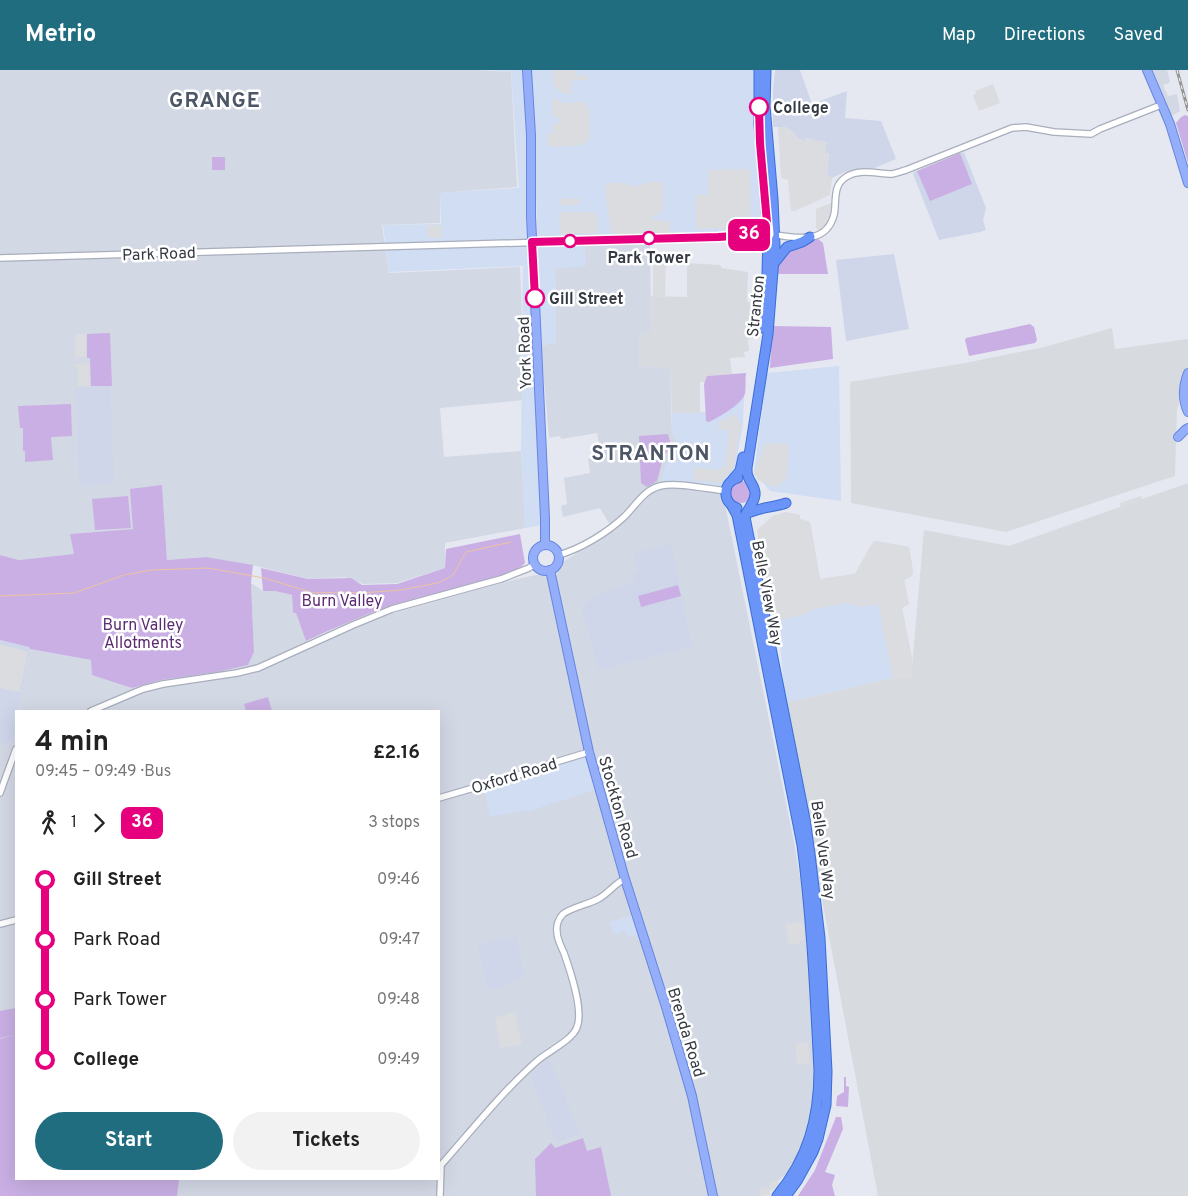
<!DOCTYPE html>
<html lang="en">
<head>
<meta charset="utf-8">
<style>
	:root { --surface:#fff; --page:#f2f2f2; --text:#222; --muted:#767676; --accent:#1f6d7f }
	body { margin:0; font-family:Overpass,sans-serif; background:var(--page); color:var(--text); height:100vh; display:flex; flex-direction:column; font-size:19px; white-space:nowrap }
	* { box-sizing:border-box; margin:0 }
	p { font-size:16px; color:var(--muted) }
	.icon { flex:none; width:28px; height:28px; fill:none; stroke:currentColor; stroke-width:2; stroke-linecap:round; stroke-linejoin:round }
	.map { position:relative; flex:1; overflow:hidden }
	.details { position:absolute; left:15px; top:640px; width:425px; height:470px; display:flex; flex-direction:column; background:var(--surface); border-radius:0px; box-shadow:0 5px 20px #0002 }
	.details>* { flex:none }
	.badge { padding:0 10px; border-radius:8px; font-size:18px; line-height:32px }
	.map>.badge { position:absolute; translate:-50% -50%; box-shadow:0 0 0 2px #fff }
	.legs { display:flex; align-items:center; gap:8px; height:55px; padding:0 20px; font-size:16px }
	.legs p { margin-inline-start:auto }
	.head { display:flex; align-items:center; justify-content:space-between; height:85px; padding:0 20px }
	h1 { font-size:28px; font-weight:700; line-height:38px }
	.primary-button { display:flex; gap:10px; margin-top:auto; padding:10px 20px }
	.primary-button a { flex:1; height:58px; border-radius:30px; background:var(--accent); color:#fff; font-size:20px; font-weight:700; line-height:58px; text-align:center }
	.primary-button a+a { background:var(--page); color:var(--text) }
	ul { padding:0 20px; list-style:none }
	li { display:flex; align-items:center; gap:18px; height:60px; font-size:19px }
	li i { display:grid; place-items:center; width:8px; height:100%; margin:0 6px; background:currentColor }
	li i::after { content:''; width:12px; height:12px; margin:-6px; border:4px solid; border-radius:50%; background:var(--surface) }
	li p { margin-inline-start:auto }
	li:first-child i { background:linear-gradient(#0000 50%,currentColor 0) }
	li:last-child i { background:linear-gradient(currentColor 50%,#0000 0) }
	header { display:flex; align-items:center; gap:30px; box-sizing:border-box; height:70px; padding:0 25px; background:var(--accent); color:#fff }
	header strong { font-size:24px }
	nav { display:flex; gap:28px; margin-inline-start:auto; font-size:18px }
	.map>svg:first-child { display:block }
	.residential { fill:#d3d8e5 }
	.commercial { fill:#d0ddf3 }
	.industrial { fill:#d7dbe0 }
	.education { fill:#cfd6ea }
	.green { fill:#c9afe4 }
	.parking { fill:#dadcdf }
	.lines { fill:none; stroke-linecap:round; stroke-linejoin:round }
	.stream { stroke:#edc3a3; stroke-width:1 }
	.minor-casing { stroke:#a8aebc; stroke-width:8 }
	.major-casing { stroke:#6686de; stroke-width:10 }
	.highway-casing { stroke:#3a6ed6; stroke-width:11 }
	.minor { stroke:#fff; stroke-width:5.5 }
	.major { stroke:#95aefa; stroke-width:8 }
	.highway { stroke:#6a94f7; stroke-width:9 }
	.rail-casing { stroke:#949494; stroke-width:3 }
	.rail { stroke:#fff; stroke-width:1; stroke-dasharray:4; stroke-linecap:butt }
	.line-1-casing { stroke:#fff; stroke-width:11 }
	.line-1 { stroke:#e6007e; stroke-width:8 }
	.stop-1-dot { fill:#fff; stroke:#e6007e; stroke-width:2.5 }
	.labels { text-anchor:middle; stroke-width:5; stroke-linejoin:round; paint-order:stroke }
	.stop-label { font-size:16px; font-weight:bold; fill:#353a43; stroke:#fff; text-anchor:start }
	.street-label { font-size:16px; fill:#353a43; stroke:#fff }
	.park-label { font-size:16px; fill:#5a2b72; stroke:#fff }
	.district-label { font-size:21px; font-weight:bold; letter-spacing:1px; fill:#4c5666; stroke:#fff }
</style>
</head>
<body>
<header>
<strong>Metrio</strong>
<nav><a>Map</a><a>Directions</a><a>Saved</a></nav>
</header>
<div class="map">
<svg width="1188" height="1126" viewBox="0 0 1188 1126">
	<rect width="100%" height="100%" fill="#e5e8f1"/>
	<g class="residential">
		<polygon points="0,0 477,0 511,2 517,117 440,123 440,153 382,155 389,203 520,197 525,330 440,338 444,387 521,381 525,458 445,473 445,498 397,513 363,514 345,507 309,509 256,496 206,487 167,490 162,415 133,459 71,464 75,484 19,490 0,485"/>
		<polygon points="1153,0 1167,0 1170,11 1169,13 1163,15 1168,26 1177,24 1180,41 1171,46"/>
		<polygon points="598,165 650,165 651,263 638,296 670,297 672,364 677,371 661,416 721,415 794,772 804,831 817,1000 812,1054 788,1102 762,1126 0,1126 0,677 14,670 16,658 16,1109 439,1109 439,641 19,641 30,579 91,590 132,618 161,610 218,602 248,595 254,582 251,513 263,521 275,521 292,525 293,543 296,543 309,578 357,556 386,545 513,510 540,504 546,507 557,505 558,500 563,492 613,460 600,438 563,447 561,436 567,434 564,408 590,403 588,389 601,386 597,363 561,369 560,366 549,368 541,275 556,273 555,199"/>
	</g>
	<g class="commercial">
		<polygon points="489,0 526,0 528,140 542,455 525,458 521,381 523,196 389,202 383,155 441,154 440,123 519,118 511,2"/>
		<polygon points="532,0 756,0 767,163 599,165 596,175 585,175 586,196 555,199 556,273 541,275"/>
		<polygon points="839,296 841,431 770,421 754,402 767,303"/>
		<polygon points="744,325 743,354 735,399 721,415 661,416 661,410 665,397 671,379 677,371 672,364 672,343 706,342 706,351 741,330"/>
		<polygon points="786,442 800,445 800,449 810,452 820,509 855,504 873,472 876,471 909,477 913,501 912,506 904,510 909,534 902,538 912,588 912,608 893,608 785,633 778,550 774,531 771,531 757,460 773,446"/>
		<polygon points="588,685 597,719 526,742 525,740 490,747 484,718"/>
		<polygon points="633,845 638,864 627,867 625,861 613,864 610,852"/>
	</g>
	<g class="industrial">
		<polygon points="687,193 720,195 722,198 748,202 747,232 762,232 757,268 748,269 749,281 744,282 745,287 730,288 732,304 708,306 705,312 700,312 700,343 672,343 670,298 638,296 639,264 651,263 650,226 687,227"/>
		<polygon points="1112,258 1115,279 1188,269 1188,299 1177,340 1175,406 1006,462 851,433 850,312 965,293 1044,277"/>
		<polygon points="1188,413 1188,1126 878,1126 785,633 893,608 911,608 924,460 1009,476"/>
	</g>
	<g class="education">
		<polygon points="775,0 800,0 812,34 847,21 845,48 881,51 896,89 872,99 847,101 832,108 827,106 829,83 825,83 814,70 806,68 805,72 797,68 795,64 786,57 773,57 773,19"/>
		<polygon points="964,82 986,138 983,151 986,160 980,162 939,170 913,104 914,102"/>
		<polygon points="894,184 909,259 846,271 836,190"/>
		<polygon points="110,316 114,413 79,416 76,317"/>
		<polygon points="671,474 692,577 599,600 582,538 590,529 635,511 633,503 638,500 633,483"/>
		<polygon points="0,570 29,577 30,579 19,641 16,641 16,658 14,670 0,677"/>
		<polygon points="517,866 524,907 488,921 478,875"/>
		<polygon points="549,988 580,1064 557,1073 530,1004"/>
	</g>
	<g class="green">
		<polygon points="1185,45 1188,46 1188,93 1176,53 1181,47"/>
		<polygon points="960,83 972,114 930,131 917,101"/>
		<rect x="212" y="87" width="13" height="13"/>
		<path d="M818 169 823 173 828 204H777C777 197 777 190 781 185 785 180 812 170 818 169Z"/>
		<polygon points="1030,254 1034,257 1037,270 1035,273 969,286 965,270 966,268"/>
		<polygon points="772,256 831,257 833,289 770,298"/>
		<polygon points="110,263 112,316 91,316 90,288 87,288 87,264"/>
		<path d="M746 303C745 310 746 318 745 324 741 335 719 347 709 352L706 351 704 314 707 306Z"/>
		<polygon points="71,334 72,366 51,367 53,390 25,392 25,381 23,381 23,358 20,358 18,336"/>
		<polygon points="668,364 671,375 663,388 657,411 647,417 641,413 639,366"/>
		<circle cx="741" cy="422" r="11"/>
		<polygon points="162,415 167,490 206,487 253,495 251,513 254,582 248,595 218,602 161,610 132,618 92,605 91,590 30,579 29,577 0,570 0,485 19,490 74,484 70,464 133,459 130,419"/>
		<polygon points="128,426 131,458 95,460 92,429"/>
		<polygon points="520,464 525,493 517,501 373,542 330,560 306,571 296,543 293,543 292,525 275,521 263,521 261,498 308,509 351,508 362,515 397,514 445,498 446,479"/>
		<polygon points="678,515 681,526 641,537 638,526"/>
		<polygon points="268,627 272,641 246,641 244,634"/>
		<polygon points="16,938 16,1109 179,1109 177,1126 0,1126 0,969 14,965 0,968 0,941"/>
		<polygon points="844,1007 846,1007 846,1016 849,1017 848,1037 836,1036 837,1026 844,1022"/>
		<polygon points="836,1047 841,1047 843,1059 825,1102 835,1105 832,1115 835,1126 798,1126 815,1100"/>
		<polygon points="583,1068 587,1081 601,1077 611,1126 536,1126 535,1089 551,1073 555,1078"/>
	</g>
	<g class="parking">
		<polygon points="553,0 575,0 575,6 588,5 588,10 571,11 571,25 560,22 553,14"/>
		<polygon points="993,14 1000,33 979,41 973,25 976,24 975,21"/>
		<polygon points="554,27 562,33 585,32 589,39 589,70 582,75 553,77 548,75 547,64 553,64 553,55 560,52 560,49 556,48 552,44 552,33"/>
		<polygon points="778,57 786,57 790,59 795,64 797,68 804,72 806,68 827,72 825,83 829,83 827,106 832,108 830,125 795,141 791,141 788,110 781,108"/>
		<polygon points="750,99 751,158 696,159 695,125 708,125 708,100"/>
		<polygon points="645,112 663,112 663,143 657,143 657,146 653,146 653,150 670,151 670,163 617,165 613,163 610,159 605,117 609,113 628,113 629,116 644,115"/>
		<polygon points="579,128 579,135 559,135 559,129"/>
		<polygon points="831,133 830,146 825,155 819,161 816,158 816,139"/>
		<polygon points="559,142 593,142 598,147 597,161 594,164 560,164"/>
		<polygon points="428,155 441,155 442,168 428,168"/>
		<polygon points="653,189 666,189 665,226 653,226"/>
		<rect x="75" y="264" width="11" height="23"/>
		<polygon points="89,293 90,316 78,317 78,298 75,297 75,294"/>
		<polygon points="734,344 741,354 733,399 720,413 693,410 695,397 719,400 726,394 729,360 719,359 718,353"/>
		<polygon points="765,373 788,374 787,410 774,417 758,410 754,404"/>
		<polygon points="1141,426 1143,430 1121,439 1120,433"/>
		<polygon points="786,442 800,445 800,449 810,452 820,509 855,504 873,472 876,471 909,477 913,501 912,506 904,510 909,534 902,538 912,588 912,608 893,608 878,534 861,537 848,533 811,540 804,545 778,550 774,531 771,531 757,460 773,446"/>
		<polygon points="0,574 28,582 20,622 0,618"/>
		<polygon points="803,852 805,870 800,871 800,874 788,875 786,854"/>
		<polygon points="515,942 522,974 500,978 495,948"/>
		<polygon points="808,972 810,994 797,995 795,974"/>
		<polygon points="778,1110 779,1116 769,1122 771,1125 758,1126 761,1123 759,1120 763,1118 765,1119 769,1118 770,1112"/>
	</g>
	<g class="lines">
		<polyline class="stream" points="0,526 74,523 124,505 152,500 208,498 264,508 314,523 343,522 361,523 400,520 438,513 453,505 466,482 511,472"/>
		<g class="minor-casing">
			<g id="minor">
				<path d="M0 188 718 167C734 166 752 163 768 164 791 166 825 178 834 145 837 131 832 116 846 107 859 98 877 104 892 104 897 103 902 101 906 100L1012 58 1026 57 1054 62 1091 64 1100 59 1161 35"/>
				<path d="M559 485C582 478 607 463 625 446 636 435 644 420 660 416 678 412 707 419 726 421"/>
				<polyline points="91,641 143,619 163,614 237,603 258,598 353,555 392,539 501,509 529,498 535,494"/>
				<polyline points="0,723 16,679"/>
				<polyline points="439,728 535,700 543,696 589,682"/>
				<polyline points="0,854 16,850"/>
				<path d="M440 1126 441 1095C472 1060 502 1022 537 991 547 982 573 970 577 957 584 940 570 900 564 883 561 876 557 869 557 862 556 855 559 848 563 844 570 838 589 834 598 829 609 823 615 813 625 809"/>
			</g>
		</g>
		<g class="major-casing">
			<g id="major">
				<polyline points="527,0 531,65 531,146 545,448 545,475"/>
				<polyline points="1147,0 1170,54 1188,113"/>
				<path d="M1188 303C1183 316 1182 329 1188 342"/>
				<polyline points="1178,367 1185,360 1188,358"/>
				<circle cx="546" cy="488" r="13"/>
				<polyline points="550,500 589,682 625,809 666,937 692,1026 713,1126"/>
			</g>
		</g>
		<g class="highway-casing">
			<g id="highway">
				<polyline points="759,0 759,54 768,164 767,203 762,258"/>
				<path d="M766 0 765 36 773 129 775 176 768 264 747 398C747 400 747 404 748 406 750 413 756 417 755 425 754 434 747 439 745 447L805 749 810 784 820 868 827 1001 826 1035 818 1069 813 1082 797 1111 786 1126"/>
				<polyline points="775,192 787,177 802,172 810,167"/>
				<polyline points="733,409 740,401 743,387"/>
				<path d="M732 436 737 445 802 775C812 850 815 925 819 1000 819 1049 808 1088 777 1126"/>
				<path d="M737 438C722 433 722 412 738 408"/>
				<path d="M746 444C760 437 772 438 786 433"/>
			</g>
		</g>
		<use href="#minor" class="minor"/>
		<use href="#major" class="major"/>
		<use href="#highway" class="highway"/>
		<g class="rail-casing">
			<polyline id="rail" points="1177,0 1188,40"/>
		</g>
		<use href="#rail" class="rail"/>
	</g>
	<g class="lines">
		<g class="line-1-casing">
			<polyline id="line-1" points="535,228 532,172 718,167 768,164 760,73 759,37"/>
		</g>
		<use href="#line-1" class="line-1"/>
	</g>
	<g class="stop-1-dot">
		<circle cx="759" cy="37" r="9"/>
		<circle cx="649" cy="168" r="6"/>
		<circle cx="570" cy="171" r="6"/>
		<circle cx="535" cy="228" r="9"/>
	</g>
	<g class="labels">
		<g class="stop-label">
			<text x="773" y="43">College</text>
			<text x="649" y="193" text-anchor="middle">Park Tower</text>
			<text x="549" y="234">Gill Street</text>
		</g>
		<g class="street-label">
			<text transform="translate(159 183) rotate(-2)" y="6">Park Road</text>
			<text transform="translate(755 236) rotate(-84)" y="6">Stranton</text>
			<text transform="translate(524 283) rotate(-92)" y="6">York Road</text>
			<text transform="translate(768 523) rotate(79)" y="6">Belle View Way</text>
			<text transform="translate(514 705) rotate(-17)" y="6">Oxford Road</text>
			<text transform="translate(619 737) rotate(74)" y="6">Stockton Road</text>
			<text transform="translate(824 780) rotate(82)" y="6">Belle Vue Way</text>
			<text transform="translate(687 962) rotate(73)" y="6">Brenda Road</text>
		</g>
		<g class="park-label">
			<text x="342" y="536">Burn Valley</text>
			<text x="143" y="560">Burn Valley<tspan x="143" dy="18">Allotments</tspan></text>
		</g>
		<g class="district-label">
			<text x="215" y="37">GRANGE</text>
			<text x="651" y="390">STRANTON</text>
		</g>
	</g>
</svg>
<b class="badge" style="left:749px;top:165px;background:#e6007e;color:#fff">36</b>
<section class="details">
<div class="head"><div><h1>4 min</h1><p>09:45 – 09:49 · Bus</p></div><b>£2.16</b></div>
<div class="legs"><svg class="icon" aria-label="walk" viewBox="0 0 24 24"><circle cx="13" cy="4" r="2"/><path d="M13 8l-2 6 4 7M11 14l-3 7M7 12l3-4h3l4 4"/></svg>1<svg class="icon" aria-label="forward" viewBox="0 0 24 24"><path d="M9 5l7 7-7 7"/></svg><b class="badge" style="background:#e6007e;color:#fff">36</b><p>3 stops</p></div>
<ul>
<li><i style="color:#e6007e"></i><b>Gill Street</b><p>09:46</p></li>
<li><i style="color:#e6007e"></i><span>Park Road</span><p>09:47</p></li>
<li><i style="color:#e6007e"></i><span>Park Tower</span><p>09:48</p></li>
<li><i style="color:#e6007e"></i><b>College</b><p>09:49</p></li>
</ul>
<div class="primary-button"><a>Start</a><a>Tickets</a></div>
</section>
</div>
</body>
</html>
